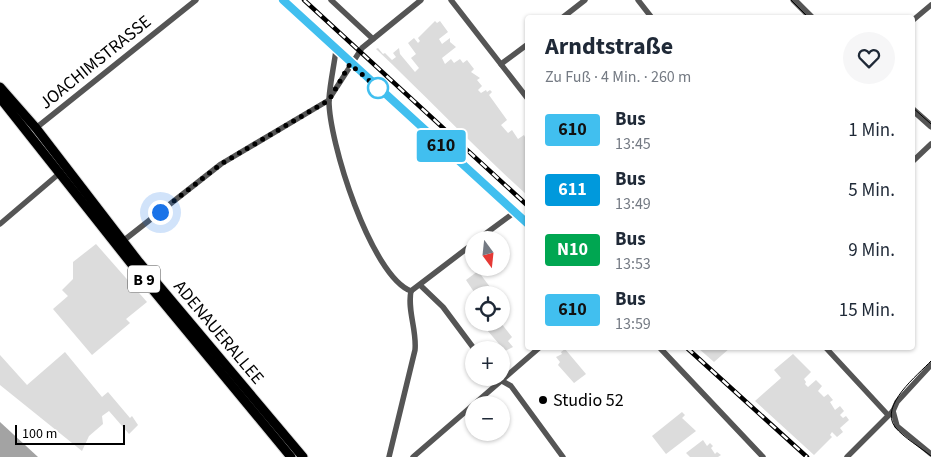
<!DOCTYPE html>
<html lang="de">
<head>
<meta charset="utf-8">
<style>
	:root { --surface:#fff; --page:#f6f6f7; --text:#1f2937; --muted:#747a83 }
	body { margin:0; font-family:"Source Sans 3",sans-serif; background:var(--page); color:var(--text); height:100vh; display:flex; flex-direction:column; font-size:19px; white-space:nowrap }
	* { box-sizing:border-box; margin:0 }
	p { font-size:16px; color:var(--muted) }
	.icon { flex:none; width:28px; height:28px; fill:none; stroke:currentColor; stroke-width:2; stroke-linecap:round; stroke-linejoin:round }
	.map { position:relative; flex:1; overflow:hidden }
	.sheet { position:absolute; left:525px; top:15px; width:390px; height:335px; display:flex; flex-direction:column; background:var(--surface); border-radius:5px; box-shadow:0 1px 4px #0004 }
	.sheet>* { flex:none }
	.badge { padding:0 10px; border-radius:4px; font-size:18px; line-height:32px }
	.needle { width:32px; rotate:165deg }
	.fabs { position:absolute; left:465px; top:231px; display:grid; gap:10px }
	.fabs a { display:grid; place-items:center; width:45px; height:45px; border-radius:50%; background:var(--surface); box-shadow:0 1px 4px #0004; font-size:25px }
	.scale { position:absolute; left:15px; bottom:12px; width:110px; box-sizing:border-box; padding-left:5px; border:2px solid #000; border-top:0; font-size:14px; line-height:18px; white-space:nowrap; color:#000; -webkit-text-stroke:4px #fff; paint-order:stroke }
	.you { position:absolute; width:25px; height:25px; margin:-12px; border:4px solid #fff; border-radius:50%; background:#1a73e8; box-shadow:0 0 0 8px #1a73e833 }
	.map>.badge { position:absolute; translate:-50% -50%; box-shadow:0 0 0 2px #fff }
	.round { display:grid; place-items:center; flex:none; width:52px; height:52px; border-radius:26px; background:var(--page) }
	.headline { display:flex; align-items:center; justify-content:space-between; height:85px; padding:0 20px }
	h1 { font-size:24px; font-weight:700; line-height:38px }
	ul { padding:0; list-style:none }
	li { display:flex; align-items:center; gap:15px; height:60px; padding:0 20px }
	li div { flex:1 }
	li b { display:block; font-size:19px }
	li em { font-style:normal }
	li .badge { min-width:55px; font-weight:700; text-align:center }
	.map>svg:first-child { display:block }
	.green { fill:#dcdcdc }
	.water { fill:#a3a3a3 }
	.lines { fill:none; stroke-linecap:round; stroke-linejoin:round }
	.primary-casing { stroke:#dbdbdb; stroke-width:11 }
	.minor { stroke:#555; stroke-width:5.5 }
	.tertiary { stroke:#555; stroke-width:7 }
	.primary { stroke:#000; stroke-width:9 }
	.tram { stroke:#000; stroke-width:1 }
	.rail-casing { stroke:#000; stroke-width:4.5 }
	.rail { stroke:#fff; stroke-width:2.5; stroke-dasharray:8; stroke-linecap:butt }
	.line-casing { stroke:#fff; stroke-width:11 }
	.line { stroke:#41bfef; stroke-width:8 }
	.walk { stroke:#000; stroke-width:5; stroke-dasharray:0 9 }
	.stop-dot { fill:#fff; stroke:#41bfef; stroke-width:2.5 }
	.poi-dot { fill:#000; stroke:#fff; stroke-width:2 }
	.labels { text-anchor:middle; stroke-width:4; stroke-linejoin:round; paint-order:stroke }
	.shield { fill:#fff; stroke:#4c4c4c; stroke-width:1 }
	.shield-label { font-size:16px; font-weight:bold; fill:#000 }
	.street-label { font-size:18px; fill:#000; stroke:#fff }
	.poi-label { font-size:18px; fill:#000; stroke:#fff; text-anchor:start }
</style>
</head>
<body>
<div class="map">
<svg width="931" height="457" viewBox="0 0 931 457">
	<rect width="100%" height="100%" fill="#fff"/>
	<g class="green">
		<path d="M435 21 437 23 440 21 448 32 439 39 442 44 450 38V42L456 47 442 58 445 64 451 59 454 63 460 59 463 63 467 60 474 69 471 72 480 78 477 80 482 86 478 90 481 93 486 90 487 92 490 90 492 92 489 95 507 120 501 125 508 133 512 130 518 139 524 135 526 139 525 140 527 144V195C475 148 427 97 376 49L378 48 383 54 385 53 392 60 396 57 393 53 399 48 400 54 415 72 419 68 411 58 416 54 408 43 414 38 418 43 420 41 418 38Z"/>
		<polygon points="96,244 147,302 126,319 130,323 92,355 53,309 68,296 62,290 73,279 73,262"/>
		<polygon points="478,271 496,295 476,295 466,280"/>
		<polygon points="481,323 501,323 512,337 508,341 513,347 505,351"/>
		<polygon points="698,348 730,348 714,362"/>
		<polygon points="565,349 586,374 574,383 558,365 560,362 556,357 562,354 561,352"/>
		<polygon points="65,352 102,397 108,392 130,418 132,416 138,425 129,434 109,411 102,416 103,424 89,436 82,451 0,385 0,355 27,385"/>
		<polygon points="793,354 811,372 804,379 806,382 805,384 808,387 816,380 822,386 818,391 824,397 828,394 833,400 830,402 835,410 840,406 844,411 840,415 843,418 846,416 849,420 840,428 843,432 837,437 832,432 830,435 832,437 814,455 755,401 781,378 774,370"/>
		<polygon points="682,412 685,415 682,418 696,431 666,454 652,436"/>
		<polygon points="703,440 707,446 710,443 713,446 711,448 715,454 717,452 721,455 718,457 690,457 686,453"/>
	</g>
	<polygon class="water" points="0,422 38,457 0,457"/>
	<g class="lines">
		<g class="primary-casing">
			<g id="primary">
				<polyline points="0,87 36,128 139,262 303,457"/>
				<polyline points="0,98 133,266 291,457"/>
			</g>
		</g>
		<g class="minor">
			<polyline points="283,0 528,224"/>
			<polyline points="331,0 373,39"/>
			<polyline points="451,0 528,99"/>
			<polyline points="638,0 652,18"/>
			<polyline points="562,18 585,0"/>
			<polyline points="912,21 931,5"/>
			<path d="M336 50C334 66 330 83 329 99 328 140 371 276 411 291"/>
			<polyline points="501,64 528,44"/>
			<polyline points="331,96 362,48 421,0"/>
			<polyline points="36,128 196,0"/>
			<polyline points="912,162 931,144"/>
			<polyline points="0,224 61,172"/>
			<polyline points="477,240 515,212"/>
			<polyline points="123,241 221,164 329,100"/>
			<polyline points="420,285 443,307 475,350"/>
			<polyline points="411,291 474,243"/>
			<polyline points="660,348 763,457"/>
			<polyline points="826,348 888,415"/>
			<polyline points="497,378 511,386 563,457"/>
			<polyline points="893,411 897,426 931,454"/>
			<path d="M389 457 415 350C417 330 407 310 411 291"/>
			<polyline points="413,457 539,348"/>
			<polyline points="847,457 893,411 897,402 931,365"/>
		</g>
		<g class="tertiary">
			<polyline points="794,0 812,18"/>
			<polyline points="912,109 931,126"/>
		</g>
		<use href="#primary" class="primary"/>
		<g class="tram">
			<polyline points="791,0 809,18"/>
			<polyline points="912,107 931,124"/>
			<path d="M931 361C918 375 879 405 895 427 904 438 920 447 931 456"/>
		</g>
		<g class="rail-casing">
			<g id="rail">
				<polyline points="304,0 528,206"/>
				<polyline points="687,348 807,457"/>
			</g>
		</g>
		<use href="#rail" class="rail"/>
	</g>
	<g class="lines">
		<g class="line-casing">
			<polyline id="line" points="283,0 528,224"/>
		</g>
		<use href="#line" class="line"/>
		<polyline class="walk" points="160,212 221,164 329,100 350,64 378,88"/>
	</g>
	<circle class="stop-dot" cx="378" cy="88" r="10"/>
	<circle class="poi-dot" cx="543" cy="400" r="5"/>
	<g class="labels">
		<rect class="shield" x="128" y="265.5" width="32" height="27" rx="4"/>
		<g class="shield-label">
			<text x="144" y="285">B 9</text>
		</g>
		<g class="street-label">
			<text transform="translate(95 62) rotate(-39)" y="6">JOACHIMSTRASSE</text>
			<text transform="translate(219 332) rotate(50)" y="6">ADENAUERALLEE</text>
		</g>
		<g class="poi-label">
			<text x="553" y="406">Studio 52</text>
		</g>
	</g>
</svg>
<div class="fabs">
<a><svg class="needle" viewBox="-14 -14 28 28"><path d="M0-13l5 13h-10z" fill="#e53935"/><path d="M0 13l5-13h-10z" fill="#747a83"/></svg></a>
<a><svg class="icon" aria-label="locate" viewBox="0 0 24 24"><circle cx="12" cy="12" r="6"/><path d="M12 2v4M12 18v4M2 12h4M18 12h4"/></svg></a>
<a>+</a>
<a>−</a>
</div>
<div class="scale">100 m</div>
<div class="you" style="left:160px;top:212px"></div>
<b class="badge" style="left:441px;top:146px;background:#41bfef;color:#111">610</b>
<section class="sheet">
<div class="headline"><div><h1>Arndtstraße</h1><p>Zu Fuß · 4 Min. · 260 m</p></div><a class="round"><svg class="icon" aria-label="heart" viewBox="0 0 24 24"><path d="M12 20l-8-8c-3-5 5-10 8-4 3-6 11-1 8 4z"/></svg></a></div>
<ul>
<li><span class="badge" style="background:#41bfef;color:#111">610</span><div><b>Bus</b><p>13:45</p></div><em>1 Min.</em></li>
<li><span class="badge" style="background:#0099dc;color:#fff">611</span><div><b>Bus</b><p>13:49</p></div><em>5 Min.</em></li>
<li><span class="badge" style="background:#00a651;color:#fff">N10</span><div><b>Bus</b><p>13:53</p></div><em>9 Min.</em></li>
<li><span class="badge" style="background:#41bfef;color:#111">610</span><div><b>Bus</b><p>13:59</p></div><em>15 Min.</em></li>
</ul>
</section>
</div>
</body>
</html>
